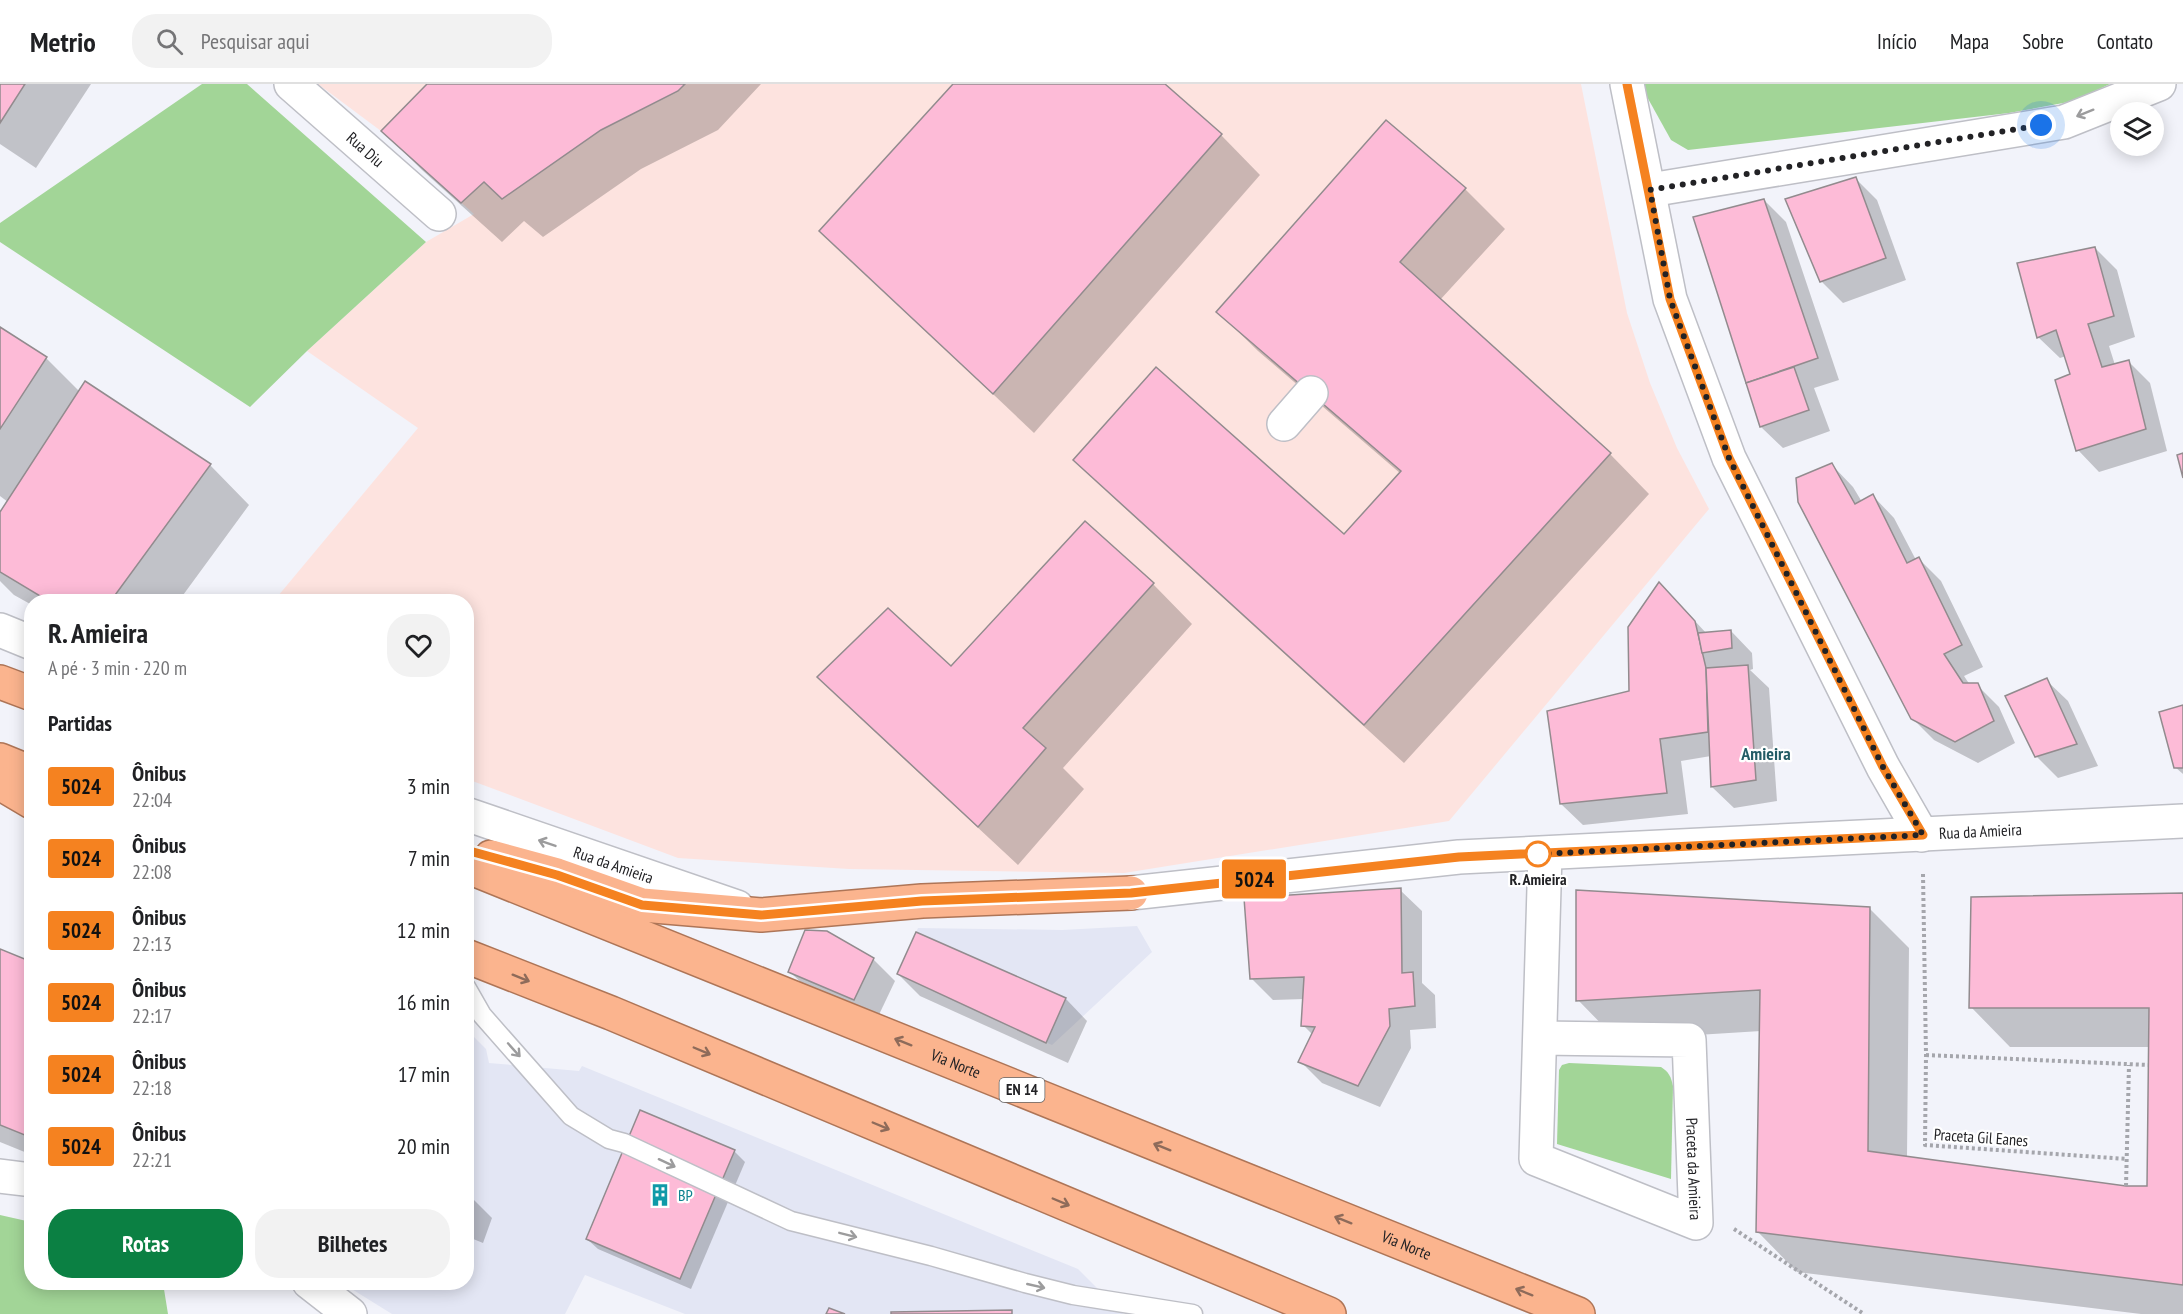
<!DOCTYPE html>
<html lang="pt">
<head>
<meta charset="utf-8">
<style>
	:root { --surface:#fff; --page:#f2f2f2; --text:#202124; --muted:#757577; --line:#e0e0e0; --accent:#0b8043 }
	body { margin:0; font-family:"PT Sans Narrow",sans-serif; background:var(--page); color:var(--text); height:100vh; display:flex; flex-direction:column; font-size:22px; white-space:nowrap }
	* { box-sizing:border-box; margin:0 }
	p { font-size:20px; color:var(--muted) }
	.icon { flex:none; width:33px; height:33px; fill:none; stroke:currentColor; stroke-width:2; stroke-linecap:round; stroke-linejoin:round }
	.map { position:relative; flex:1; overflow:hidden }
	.drawer { position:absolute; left:24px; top:510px; width:450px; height:696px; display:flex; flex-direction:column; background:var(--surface); border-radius:24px; box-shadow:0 3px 15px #0003 }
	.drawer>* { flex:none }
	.badge { padding:0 12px; border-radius:4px; font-size:21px; line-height:39px }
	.fabs { position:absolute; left:2110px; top:18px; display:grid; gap:12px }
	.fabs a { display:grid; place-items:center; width:54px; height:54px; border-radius:50%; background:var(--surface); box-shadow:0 3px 15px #0003; font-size:30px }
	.you { position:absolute; width:30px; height:30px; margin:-15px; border:4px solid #fff; border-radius:50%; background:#1a73e8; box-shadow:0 0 0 9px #1a73e833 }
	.map>.badge { position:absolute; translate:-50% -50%; box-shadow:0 0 0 3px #fff }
	h2 { padding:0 24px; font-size:22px; line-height:54px }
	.round { display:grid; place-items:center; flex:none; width:63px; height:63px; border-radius:24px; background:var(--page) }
	.headline { display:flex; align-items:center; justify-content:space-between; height:102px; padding:0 24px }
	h1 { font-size:28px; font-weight:700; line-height:45px }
	.button { display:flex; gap:12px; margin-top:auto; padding:12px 24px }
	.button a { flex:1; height:69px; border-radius:24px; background:var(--accent); color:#fff; font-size:24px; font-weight:700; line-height:69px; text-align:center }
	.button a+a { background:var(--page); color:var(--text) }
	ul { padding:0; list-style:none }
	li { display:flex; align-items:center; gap:18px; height:72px; padding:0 24px }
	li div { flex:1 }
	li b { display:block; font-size:22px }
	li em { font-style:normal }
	li .badge { min-width:66px; font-weight:700; text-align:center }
	header { display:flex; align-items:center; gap:36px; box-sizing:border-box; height:84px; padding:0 30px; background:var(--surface); border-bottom:2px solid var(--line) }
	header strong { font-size:28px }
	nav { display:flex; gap:33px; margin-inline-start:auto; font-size:21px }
	.search { width:420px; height:54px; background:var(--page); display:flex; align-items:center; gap:15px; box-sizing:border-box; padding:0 21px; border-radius:24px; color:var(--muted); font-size:22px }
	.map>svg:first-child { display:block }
	.built { fill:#e3e6f4 }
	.industrial { fill:#fde3df }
	.green { fill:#a2d597 }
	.shadow { fill:#0003 }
	.building { fill:#fdbbd7; stroke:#928b8e; stroke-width:1.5 }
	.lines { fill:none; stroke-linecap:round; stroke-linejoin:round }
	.service-casing { stroke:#bebfc6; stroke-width:21 }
	.minor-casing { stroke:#bebfc6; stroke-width:36 }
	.trunk-casing { stroke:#ae7557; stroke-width:36 }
	.path { stroke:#a5a6ac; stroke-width:4; stroke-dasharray:3 3; stroke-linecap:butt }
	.service { stroke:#fff; stroke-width:18 }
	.minor { stroke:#fff; stroke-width:33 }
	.trunk { stroke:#fbb48e; stroke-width:33 }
	.oneway { stroke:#9c9c9d }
	.oneway2 { stroke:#8e6b5a }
	.line-casing { stroke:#fff; stroke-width:14 }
	.line { stroke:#f58220; stroke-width:9 }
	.walk { stroke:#222225; stroke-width:6; stroke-dasharray:0 10.8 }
	.stop-dot { fill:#fff; stroke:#f58220; stroke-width:3 }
	.labels { text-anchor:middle; stroke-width:4.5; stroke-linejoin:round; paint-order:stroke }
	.shield { fill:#fff; stroke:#646466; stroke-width:1.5 }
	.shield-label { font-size:15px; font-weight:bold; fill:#222225 }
	.street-label { font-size:16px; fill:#222225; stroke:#fff }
	.stop-label { font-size:16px; font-weight:bold; fill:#222225; stroke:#fff }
	.culture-label { font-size:16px; fill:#0d838f; stroke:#fff; text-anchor:start }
	.neighbourhood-label { font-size:18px; font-weight:bold; fill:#235b65; stroke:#fff }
</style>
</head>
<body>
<header>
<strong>Metrio</strong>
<div class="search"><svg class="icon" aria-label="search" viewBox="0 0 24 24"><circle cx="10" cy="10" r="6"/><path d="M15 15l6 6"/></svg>Pesquisar aqui</div>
<nav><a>Início</a><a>Mapa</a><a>Sobre</a><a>Contato</a></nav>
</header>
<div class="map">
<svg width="2183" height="1230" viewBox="0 0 2183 1230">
	<rect width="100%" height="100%" fill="#f2f3fa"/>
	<g class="built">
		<polygon points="1137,842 1152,868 1052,961 897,890 918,844 1062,846"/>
		<polygon points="467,946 486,965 489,979 579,987 582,982 1078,1185 1123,1230 685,1230 585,1191 565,1230 392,1230 342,1199 466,1198"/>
	</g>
	<polygon class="industrial" points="318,0 1581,0 1627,229 1650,299 1677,364 1709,425 1449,737 1124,789 849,785 678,774 467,695 466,518 273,518 418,344 307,267 426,158 474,130 381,47"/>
	<g class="green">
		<polygon points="202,0 247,0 426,158 307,267 250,323 0,158 0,139"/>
		<polygon points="1643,0 2110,0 2074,17 2009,29 1688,66 1671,56 1646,11"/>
		<path d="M1569 979 1661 983C1669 988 1671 993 1673 1002L1671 1095 1557 1060 1559 986 1562 981Z"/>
		<polygon points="0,1131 31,1138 32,1198 163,1199 168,1230 0,1230"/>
	</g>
	<g class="shadow">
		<polygon points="0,0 91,0 36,84 0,60"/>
		<polygon points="429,0 761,0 718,46 641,85 543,153 524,137 502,158 422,86 383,47"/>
		<polygon points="955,0 1163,0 1221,51 1260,91 1034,349 821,147"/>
		<polygon points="1386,38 1465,105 1505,145 1440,216 1610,370 1649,410 1404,679 1115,415 1075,375 1344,452 1401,390 1258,267 1218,228"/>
		<polygon points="1855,94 1877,116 1906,196 1843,219 1821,197"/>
		<polygon points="1764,116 1786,138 1839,296 1814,304 1830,347 1783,364 1761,343 1695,134"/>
		<polygon points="2095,164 2117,186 2135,253 2109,262 2115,281 2128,277 2150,299 2167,367 2099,388 2078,366 2072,291 2066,272 2060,274 2038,253"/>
		<polygon points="0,244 46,274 80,308 210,381 249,421 178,518 32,518 32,521 14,511 0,497 0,431 8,418 0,412"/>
		<polygon points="1832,381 1853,403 1862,418 1873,412 1894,434 1916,476 1919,475 1941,497 1983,583 1964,592 1970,601 1977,601 1999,623 2015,659 1978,679 1934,656 1912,634"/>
		<polygon points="1153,500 1192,540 1063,684 1084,705 1018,781 859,633 819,593 952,584"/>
		<polygon points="1681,522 1707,550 1731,547 1752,569 1753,585 1750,586 1769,604 1777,717 1734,724 1712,703 1711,672 1681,677 1688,730 1583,741 1561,720 1631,608"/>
		<polygon points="2046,596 2068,617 2098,682 2058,694 2036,672"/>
		<polygon points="2183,623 2183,690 2175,683"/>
		<polygon points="1400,806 1422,827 1422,899 1435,911 1436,944 1410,946 1411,964 1380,1023 1322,999 1300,977 1313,951 1303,941 1304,915 1273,916 1251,894"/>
		<polygon points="2183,810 2183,1230 2141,1230 1797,1188 1758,1148 1761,947 1617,956 1578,916 1869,824 1909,864 1907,1074 2126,1104 2149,1104 2150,963 2010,963 1971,923"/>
		<polygon points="827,849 874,876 895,897 876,937 812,909 790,888"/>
		<polygon points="917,850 1066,915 1087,937 1068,979 920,912 898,890"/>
		<polygon points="0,866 32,879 32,1071 0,1058"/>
		<polygon points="734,1067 745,1078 691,1205 598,1165 587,1155"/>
		<polygon points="466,1111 471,1113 492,1134 483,1159 466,1152"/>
	</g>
	<g class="building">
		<polygon points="0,0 25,0 0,39"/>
		<polygon points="427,0 685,0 678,7 601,46 502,115 484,98 461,119 381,47"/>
		<polygon points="953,0 1165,0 1222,50 993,310 819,147"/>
		<polygon points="1386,36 1466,104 1400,178 1611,369 1364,641 1073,376 1156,283 1344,450 1401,387 1216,228"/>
		<polygon points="1856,93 1886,174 1820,198 1785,115"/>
		<polygon points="1764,115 1818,274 1746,299 1693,133"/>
		<polygon points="2095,163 2114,232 2088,240 2102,283 2129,276 2146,345 2076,367 2055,296 2070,290 2056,246 2037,254 2017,179"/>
		<polygon points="0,243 47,273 0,345"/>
		<polygon points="1794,283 1809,326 1760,343 1746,299"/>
		<polygon points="85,297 211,380 110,518 50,518 0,488 0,428"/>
		<polygon points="2183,369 2183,394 2177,371"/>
		<polygon points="1832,379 1855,420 1873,410 1907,479 1919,473 1962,561 1944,570 1963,599 1978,599 1994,637 1955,658 1911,635 1798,418 1796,394"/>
		<polygon points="1085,437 1154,499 1023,644 1046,664 978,743 817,593 888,524 951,582"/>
		<polygon points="1659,498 1695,537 1706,584 1708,648 1660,655 1667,709 1560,720 1547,627 1629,607 1628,543"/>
		<polygon points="1731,546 1732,564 1702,569 1698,549"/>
		<polygon points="1748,581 1756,696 1711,703 1706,584"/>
		<polygon points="2047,594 2077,660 2035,673 2005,612"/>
		<polygon points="2183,621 2183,684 2174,684 2159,628"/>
		<polygon points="1401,804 1402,889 1413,888 1415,922 1389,925 1390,942 1358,1002 1298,978 1315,943 1301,942 1304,893 1250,895 1244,814"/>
		<polygon points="1576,806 1870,823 1868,1067 2126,1102 2147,1102 2149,924 1969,924 1971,813 2183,809 2183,1201 1756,1148 1760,906 1576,917"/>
		<polygon points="805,846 827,847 874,874 854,916 788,888"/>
		<polygon points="916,848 1066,914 1046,959 897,890"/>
		<polygon points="0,865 32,878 32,1054 0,1041"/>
		<polygon points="640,1026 735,1066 680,1195 586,1155"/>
		<polygon points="466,1109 472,1111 466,1124"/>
		<polygon points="829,1224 845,1230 826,1230"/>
		<polygon points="1012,1226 1012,1230 891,1230 891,1228"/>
	</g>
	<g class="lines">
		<g class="service-casing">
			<polyline id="service" points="466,903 482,931 571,1032 609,1055 624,1059 791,1137 931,1172 1025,1199 1073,1211 1193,1230"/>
		</g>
		<g class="minor-casing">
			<g id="minor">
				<path id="s1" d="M291 0 439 130"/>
				<polyline points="1627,0 1670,215 1729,374 1883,683 1922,751"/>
				<polyline points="1650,106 2064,38 2159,0"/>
				<polyline points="1284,340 1311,309"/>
				<polyline points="0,546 32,559"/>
				<path id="s2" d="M466 730 737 823"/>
				<path id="s3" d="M1131 809 1459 773 2183 737"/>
				<path id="s4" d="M1540 954 1689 956 1696 1139 1536 1075 1545 770"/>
				<polyline points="0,1092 32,1096"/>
				<polyline points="309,1198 350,1230"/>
			</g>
		</g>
		<g class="trunk-casing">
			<g id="trunk">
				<polyline points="0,598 32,610"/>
				<polyline points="0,676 32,689"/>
				<polyline points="0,699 32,718"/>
				<polyline points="491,773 557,791 642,821 761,831 922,817 1131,809"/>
				<path id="s5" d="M466 782 1578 1230"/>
				<polyline points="466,872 611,929 1329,1230"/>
			</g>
		</g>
		<g class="path">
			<polyline points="1923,790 1926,971 1925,1061 2127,1075"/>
			<polyline points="1926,971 2148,981"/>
			<polyline points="2126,1102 2129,981"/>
			<polyline points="1734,1145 1864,1230"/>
		</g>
		<use href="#service" class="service"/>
		<use href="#minor" class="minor"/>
		<use href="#trunk" class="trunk"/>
	</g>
	<defs><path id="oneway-shaft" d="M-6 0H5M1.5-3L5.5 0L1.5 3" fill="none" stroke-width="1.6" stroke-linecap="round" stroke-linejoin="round" transform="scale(1.5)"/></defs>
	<g class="oneway">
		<use href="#oneway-shaft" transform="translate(2085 29) rotate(158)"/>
		<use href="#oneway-shaft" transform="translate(547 759) rotate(-161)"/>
		<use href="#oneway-shaft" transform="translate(514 966) rotate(48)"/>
		<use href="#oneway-shaft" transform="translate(667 1079) rotate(25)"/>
		<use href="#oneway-shaft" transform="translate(848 1151) rotate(14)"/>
		<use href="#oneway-shaft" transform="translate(1036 1202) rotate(13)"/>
	</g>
	<g class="oneway2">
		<use href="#oneway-shaft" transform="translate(521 894) rotate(22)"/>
		<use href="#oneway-shaft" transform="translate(903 958) rotate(-158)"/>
		<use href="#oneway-shaft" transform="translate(702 967) rotate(23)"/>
		<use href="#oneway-shaft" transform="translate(881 1042) rotate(23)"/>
		<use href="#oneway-shaft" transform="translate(1162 1063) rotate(-158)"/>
		<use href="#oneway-shaft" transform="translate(1061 1118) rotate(23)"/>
		<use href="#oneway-shaft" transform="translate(1343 1136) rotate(-158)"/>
		<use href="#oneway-shaft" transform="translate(1524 1208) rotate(-158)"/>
	</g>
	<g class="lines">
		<g class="line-casing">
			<polyline id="line" points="466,766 557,791 642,821 761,831 922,817 1131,809 1459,773 1923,751 1883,683 1729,374 1670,215 1627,0"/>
		</g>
		<use href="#line" class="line"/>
		<polyline class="walk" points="1538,770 1923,751 1883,683 1729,374 1670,215 1650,106 2041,41"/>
	</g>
	<defs>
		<g id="building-bare" transform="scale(1.8)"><path d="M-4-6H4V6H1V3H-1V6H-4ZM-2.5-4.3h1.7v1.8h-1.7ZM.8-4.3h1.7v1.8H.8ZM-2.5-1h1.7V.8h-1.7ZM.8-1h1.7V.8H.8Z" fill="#0f9aa8" stroke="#fff" stroke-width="2.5" paint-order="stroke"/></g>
	</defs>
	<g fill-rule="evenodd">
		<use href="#building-bare" x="660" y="1111"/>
	</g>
	<circle class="stop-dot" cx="1538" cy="770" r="12"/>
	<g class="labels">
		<rect class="shield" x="999.5" y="994" width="45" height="24" rx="4.5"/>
		<g class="shield-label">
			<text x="1022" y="1011">EN 14</text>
		</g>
		<g class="street-label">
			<text dy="6" stroke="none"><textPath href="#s1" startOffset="99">Rua Diu</textPath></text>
			<text dy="6" stroke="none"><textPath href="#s3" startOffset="852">Rua da Amieira</textPath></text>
			<text dy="6" stroke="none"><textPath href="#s2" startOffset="156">Rua da Amieira</textPath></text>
			<text dy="6" stroke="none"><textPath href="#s5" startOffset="528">Via Norte</textPath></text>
			<text transform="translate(1981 1053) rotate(4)" y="6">Praceta Gil Eanes</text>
			<text dy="6" stroke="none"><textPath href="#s4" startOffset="278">Praceta da Amieira</textPath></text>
			<text dy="6" stroke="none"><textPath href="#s5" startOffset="1014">Via Norte</textPath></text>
		</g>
		<g class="stop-label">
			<text x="1538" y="801">R. Amieira</text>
		</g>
		<g class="culture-label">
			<text x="678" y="1117">BP</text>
		</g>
		<g class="neighbourhood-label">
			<text x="1766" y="676">Amieira</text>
		</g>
	</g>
</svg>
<div class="fabs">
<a><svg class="icon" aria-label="layers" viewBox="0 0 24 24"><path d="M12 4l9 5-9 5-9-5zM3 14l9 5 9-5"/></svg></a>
</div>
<div class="you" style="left:2041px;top:41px"></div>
<b class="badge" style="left:1254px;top:795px;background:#f58220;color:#111">5024</b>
<section class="drawer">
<div class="headline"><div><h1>R. Amieira</h1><p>A pé · 3 min · 220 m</p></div><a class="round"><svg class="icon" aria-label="heart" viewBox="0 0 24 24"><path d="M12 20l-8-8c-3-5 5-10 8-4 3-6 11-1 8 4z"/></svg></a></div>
<h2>Partidas</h2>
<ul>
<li><span class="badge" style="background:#f58220;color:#111">5024</span><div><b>Ônibus</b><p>22:04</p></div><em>3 min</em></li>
<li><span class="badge" style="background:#f58220;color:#111">5024</span><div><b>Ônibus</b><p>22:08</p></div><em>7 min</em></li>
<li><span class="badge" style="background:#f58220;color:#111">5024</span><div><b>Ônibus</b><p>22:13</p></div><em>12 min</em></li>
<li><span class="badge" style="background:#f58220;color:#111">5024</span><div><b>Ônibus</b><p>22:17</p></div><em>16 min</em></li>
<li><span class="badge" style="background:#f58220;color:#111">5024</span><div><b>Ônibus</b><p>22:18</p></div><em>17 min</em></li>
<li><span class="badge" style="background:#f58220;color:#111">5024</span><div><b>Ônibus</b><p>22:21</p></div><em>20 min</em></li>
</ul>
<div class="button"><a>Rotas</a><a>Bilhetes</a></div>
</section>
</div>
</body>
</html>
